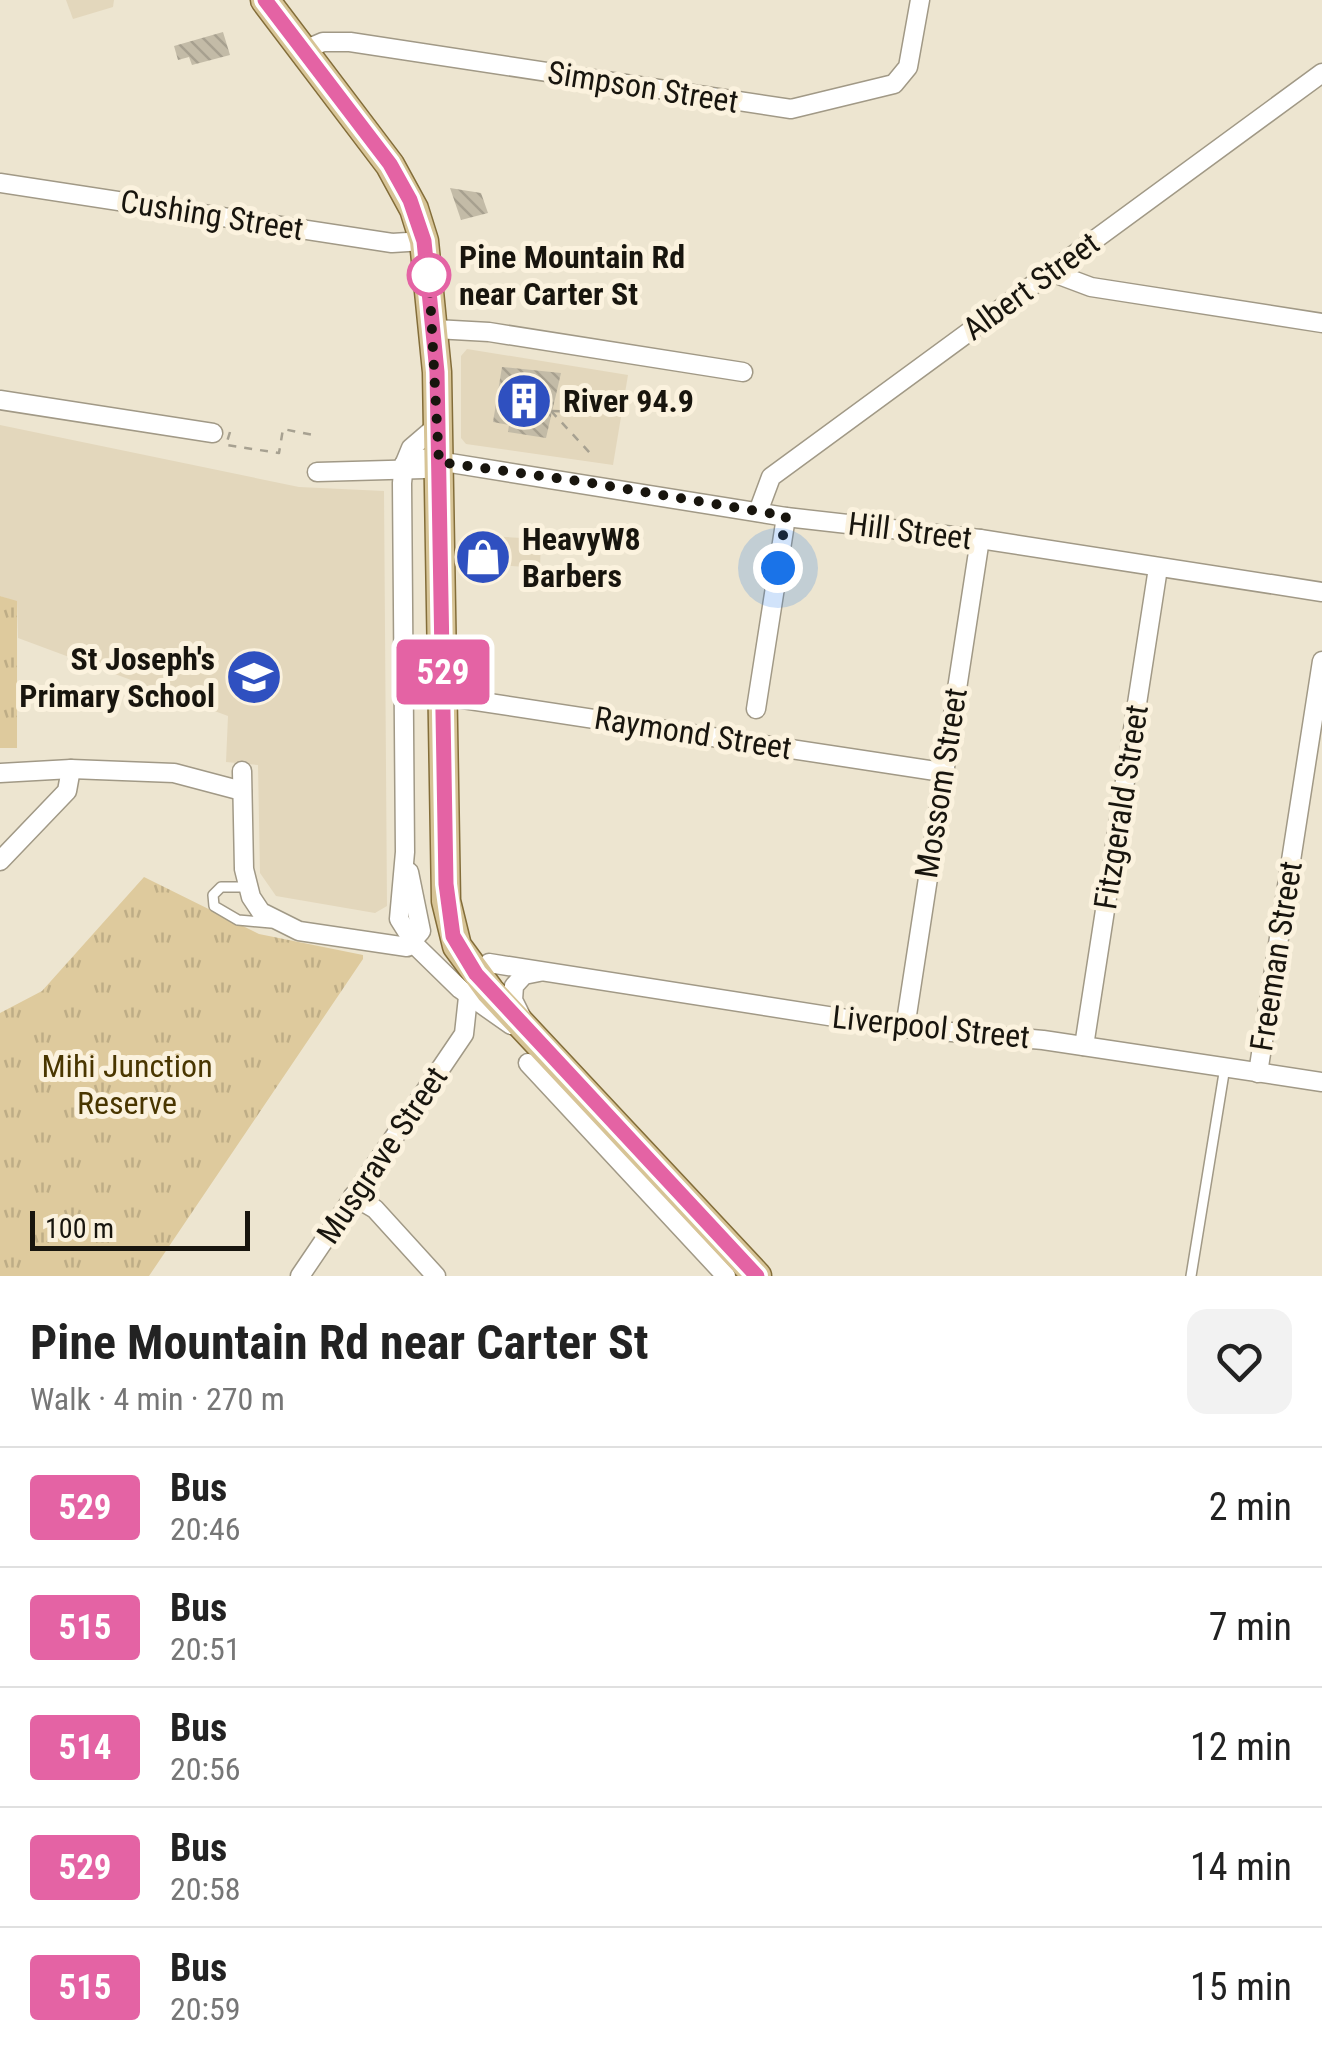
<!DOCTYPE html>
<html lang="en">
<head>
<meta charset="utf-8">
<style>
	:root { --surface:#fff; --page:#f2f2f2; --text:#222; --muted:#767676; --line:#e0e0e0 }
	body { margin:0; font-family:"Roboto Condensed",sans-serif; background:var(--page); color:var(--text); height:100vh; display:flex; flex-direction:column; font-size:38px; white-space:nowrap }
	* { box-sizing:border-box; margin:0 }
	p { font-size:32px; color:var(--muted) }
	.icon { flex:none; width:55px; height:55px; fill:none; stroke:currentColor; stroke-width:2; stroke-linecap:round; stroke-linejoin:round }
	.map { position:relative; height:1276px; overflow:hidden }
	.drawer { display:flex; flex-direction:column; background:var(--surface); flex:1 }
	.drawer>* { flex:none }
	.badge { padding:0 20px; border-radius:8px; font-size:35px; line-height:65px }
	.scale { position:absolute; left:30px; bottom:25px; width:220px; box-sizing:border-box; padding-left:10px; border:5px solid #18150e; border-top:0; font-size:28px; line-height:35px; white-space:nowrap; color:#18150e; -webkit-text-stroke:8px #fbf2de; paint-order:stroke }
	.you { position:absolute; width:50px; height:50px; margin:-25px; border:8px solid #fff; border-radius:50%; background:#1a73e8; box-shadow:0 0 0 15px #1a73e833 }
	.map>.badge { position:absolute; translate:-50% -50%; box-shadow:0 0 0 5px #fff }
	.round { display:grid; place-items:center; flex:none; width:105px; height:105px; border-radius:20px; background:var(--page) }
	.summary { display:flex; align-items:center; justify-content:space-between; height:170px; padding:0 30px }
	h1 { font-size:48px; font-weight:700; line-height:75px }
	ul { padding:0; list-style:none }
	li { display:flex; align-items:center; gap:30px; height:120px; padding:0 30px; border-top:2px solid var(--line) }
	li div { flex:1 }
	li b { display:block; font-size:38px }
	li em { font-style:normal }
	li .badge { min-width:110px; font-weight:700; text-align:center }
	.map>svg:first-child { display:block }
	.built { fill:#e3d7bc }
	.park { fill:url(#park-tufts) }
	.building { fill:url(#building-back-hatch) }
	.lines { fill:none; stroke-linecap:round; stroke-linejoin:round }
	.lane-casing { stroke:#a19986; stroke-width:12 }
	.street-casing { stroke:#a19986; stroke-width:21 }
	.primary-casing { stroke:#836d39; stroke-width:31 }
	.path { stroke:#a7a191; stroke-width:2.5; stroke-dasharray:8 8; stroke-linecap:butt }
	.lane { stroke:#fff; stroke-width:9 }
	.street { stroke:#fff; stroke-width:18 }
	.primary { stroke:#d7c496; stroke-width:28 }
	.line-casing { stroke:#fff; stroke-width:22 }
	.line { stroke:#e463a4; stroke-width:15 }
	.walk { stroke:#18150e; stroke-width:10; stroke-dasharray:0 18 }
	.stop-dot { fill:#fff; stroke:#e463a4; stroke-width:5 }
	.labels { text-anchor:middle; stroke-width:10; stroke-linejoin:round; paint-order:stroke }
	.street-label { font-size:32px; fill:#18150e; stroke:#fbf2de }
	.stop-label { font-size:32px; font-weight:bold; fill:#18150e; stroke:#fbf2de; text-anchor:start }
	.poi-label { font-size:32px; font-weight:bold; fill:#18150e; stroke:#fbf2de; text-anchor:start }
	.park-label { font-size:32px; fill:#493600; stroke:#fbf2de }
</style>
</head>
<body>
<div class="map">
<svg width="1322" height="1276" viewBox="0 0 1322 1276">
	<defs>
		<pattern id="park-tufts" width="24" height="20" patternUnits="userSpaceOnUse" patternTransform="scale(2.5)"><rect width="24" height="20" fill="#deca9d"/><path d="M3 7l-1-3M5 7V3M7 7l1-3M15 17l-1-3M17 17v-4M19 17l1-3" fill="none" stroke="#bead86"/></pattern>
		<pattern id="building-back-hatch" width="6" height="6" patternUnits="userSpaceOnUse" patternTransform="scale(2.5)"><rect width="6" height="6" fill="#c3bba7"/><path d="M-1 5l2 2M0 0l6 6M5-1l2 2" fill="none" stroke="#a7a08f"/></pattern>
	</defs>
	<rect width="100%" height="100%" fill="#ede5d0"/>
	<g class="built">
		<polygon points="66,0 114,0 113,7 73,19"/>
		<polygon points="467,349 628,375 613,465 466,444 461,438 461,356"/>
		<polygon points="0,425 299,487 384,491 387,906 375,913 276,896 260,873 258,765 226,762 228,716 18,638 17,602 0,596"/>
		<polygon points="467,535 541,539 540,568 467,563"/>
	</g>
	<g class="park">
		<polygon points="0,596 17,601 17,748 0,748"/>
		<polygon points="144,877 259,934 363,955 363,959 149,1276 0,1276 0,1013 42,991"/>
	</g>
	<g class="building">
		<polygon points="223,32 230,55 192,65 189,57 178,60 174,46"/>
		<polygon points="450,188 481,193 488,213 461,220"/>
		<polygon points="502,367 561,373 546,438 508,432 509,425 493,422"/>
	</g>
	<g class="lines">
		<g class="lane-casing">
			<g id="lane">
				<polyline points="248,887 221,887 213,895 214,906 238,920 271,923"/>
				<polyline points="1191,1276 1225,1067"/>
			</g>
		</g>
		<g class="street-casing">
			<g id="street">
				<polyline points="302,51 323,42 350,42 791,109 894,84 908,67 920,0"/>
				<polyline points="0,183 392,243 424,241"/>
				<polyline points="1051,272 1091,287 1322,323"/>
				<polyline points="435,329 489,332 743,372"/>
				<polyline points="0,400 213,433"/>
				<polyline points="404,465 411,448 439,424"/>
				<polyline points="317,472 424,469 439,462"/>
				<polyline points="758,512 771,477 1322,73"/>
				<polyline points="443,696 942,772"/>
				<polyline points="756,709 786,517"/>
				<polyline points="242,771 244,869 251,897 261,912 299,931 407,947 421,931 409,872"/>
				<polyline points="0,773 71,769 174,773 242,791"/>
				<polyline points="0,861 67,791 71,769"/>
				<polyline points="489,963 905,1028 1043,1040 1322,1082"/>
				<polyline points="522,1018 513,1000 514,986 524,975 539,972"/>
				<polyline points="511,1025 460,989 416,946 399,919 405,852 402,483 404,464 413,457 786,517 980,539 1322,592"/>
				<polyline points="905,1028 980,539"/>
				<polyline points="1084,1046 1158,568"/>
				<polyline points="528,1063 726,1276"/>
				<polyline points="1258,1073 1322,661"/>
				<polyline points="353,1196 375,1209 436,1276"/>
				<polyline points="300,1276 464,1034 468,997"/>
			</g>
		</g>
		<g class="primary-casing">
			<polyline id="primary" points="265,0 390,165 414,209 424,241 437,372 446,901 457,946 490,991 757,1276"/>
		</g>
		<g class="path">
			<polyline points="551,411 590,453"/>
			<polyline points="552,411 596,413"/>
			<polyline points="230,432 226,445 279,453 283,429 318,436"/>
		</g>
		<use href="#lane" class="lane"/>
		<use href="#street" class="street"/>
		<use href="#primary" class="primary"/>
	</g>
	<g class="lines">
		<g class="line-casing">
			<polyline id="line" points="265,0 390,164 410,200 424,241 437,372 446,884 453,936 476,974 757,1276"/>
		</g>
		<use href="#line" class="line"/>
		<polyline class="walk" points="429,275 439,462 585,482 786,516 778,568"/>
	</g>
	<defs>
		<g id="building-disc" transform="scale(2.875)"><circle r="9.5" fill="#2f50c0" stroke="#fbf2de"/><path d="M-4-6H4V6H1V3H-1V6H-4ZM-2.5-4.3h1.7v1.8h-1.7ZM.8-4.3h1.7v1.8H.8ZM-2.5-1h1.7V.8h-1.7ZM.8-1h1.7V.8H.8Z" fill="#fff"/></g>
		<g id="shop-disc" transform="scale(2.875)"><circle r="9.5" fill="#2f50c0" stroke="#fbf2de"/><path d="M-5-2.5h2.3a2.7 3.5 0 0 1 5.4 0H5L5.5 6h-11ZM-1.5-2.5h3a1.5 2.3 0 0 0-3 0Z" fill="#fff"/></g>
		<g id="school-disc" transform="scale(2.875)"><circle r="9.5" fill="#2f50c0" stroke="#fbf2de"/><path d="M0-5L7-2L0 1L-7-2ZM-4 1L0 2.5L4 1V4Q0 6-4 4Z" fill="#fff"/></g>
	</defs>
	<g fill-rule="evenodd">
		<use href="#building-disc" x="524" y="401"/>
		<use href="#shop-disc" x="483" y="557"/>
		<use href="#school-disc" x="254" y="677"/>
	</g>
	<circle class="stop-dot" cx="429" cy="275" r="20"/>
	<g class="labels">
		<g class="street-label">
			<text transform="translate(643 87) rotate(9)" y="11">Simpson Street</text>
			<text transform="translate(212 215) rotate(9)" y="11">Cushing Street</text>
			<text transform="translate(1031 286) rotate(-36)" y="11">Albert Street</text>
			<text transform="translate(910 531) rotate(7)" y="11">Hill Street</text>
			<text transform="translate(693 733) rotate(9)" y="11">Raymond Street</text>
			<text transform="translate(941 783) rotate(-81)" y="11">Mossom Street</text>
			<text transform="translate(1121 807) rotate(-81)" y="11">Fitzgerald Street</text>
			<text transform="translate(1276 956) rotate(-81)" y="11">Freeman Street</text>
			<text transform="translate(931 1027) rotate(6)" y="11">Liverpool Street</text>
			<text transform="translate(382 1155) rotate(-56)" y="11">Musgrave Street</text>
		</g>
		<g class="stop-label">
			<text x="459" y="268">Pine Mountain Rd<tspan x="459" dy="37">near Carter St</tspan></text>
		</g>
		<g class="poi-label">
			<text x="563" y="412">River 94.9</text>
			<text x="522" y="550">HeavyW8<tspan x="522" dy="37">Barbers</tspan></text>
			<text x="215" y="670" text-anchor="end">St Joseph's<tspan x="215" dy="37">Primary School</tspan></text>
		</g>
		<g class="park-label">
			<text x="127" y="1077">Mihi Junction<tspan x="127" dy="37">Reserve</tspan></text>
		</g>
	</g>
</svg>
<div class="scale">100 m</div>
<div class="you" style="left:778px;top:568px"></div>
<b class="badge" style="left:443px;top:672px;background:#e463a4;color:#fff">529</b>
</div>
<section class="drawer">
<div class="summary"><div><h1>Pine Mountain Rd near Carter St</h1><p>Walk · 4 min · 270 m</p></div><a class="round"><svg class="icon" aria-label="heart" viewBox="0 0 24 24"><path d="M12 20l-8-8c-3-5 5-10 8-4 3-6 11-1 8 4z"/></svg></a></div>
<ul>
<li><span class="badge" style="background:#e463a4;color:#fff">529</span><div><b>Bus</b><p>20:46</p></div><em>2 min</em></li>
<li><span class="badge" style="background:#e463a4;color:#fff">515</span><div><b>Bus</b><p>20:51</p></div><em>7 min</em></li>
<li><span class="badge" style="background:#e463a4;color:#fff">514</span><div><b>Bus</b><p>20:56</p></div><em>12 min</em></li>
<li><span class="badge" style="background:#e463a4;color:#fff">529</span><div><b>Bus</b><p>20:58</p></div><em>14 min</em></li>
<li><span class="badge" style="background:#e463a4;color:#fff">515</span><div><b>Bus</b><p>20:59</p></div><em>15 min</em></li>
</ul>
</section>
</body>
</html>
